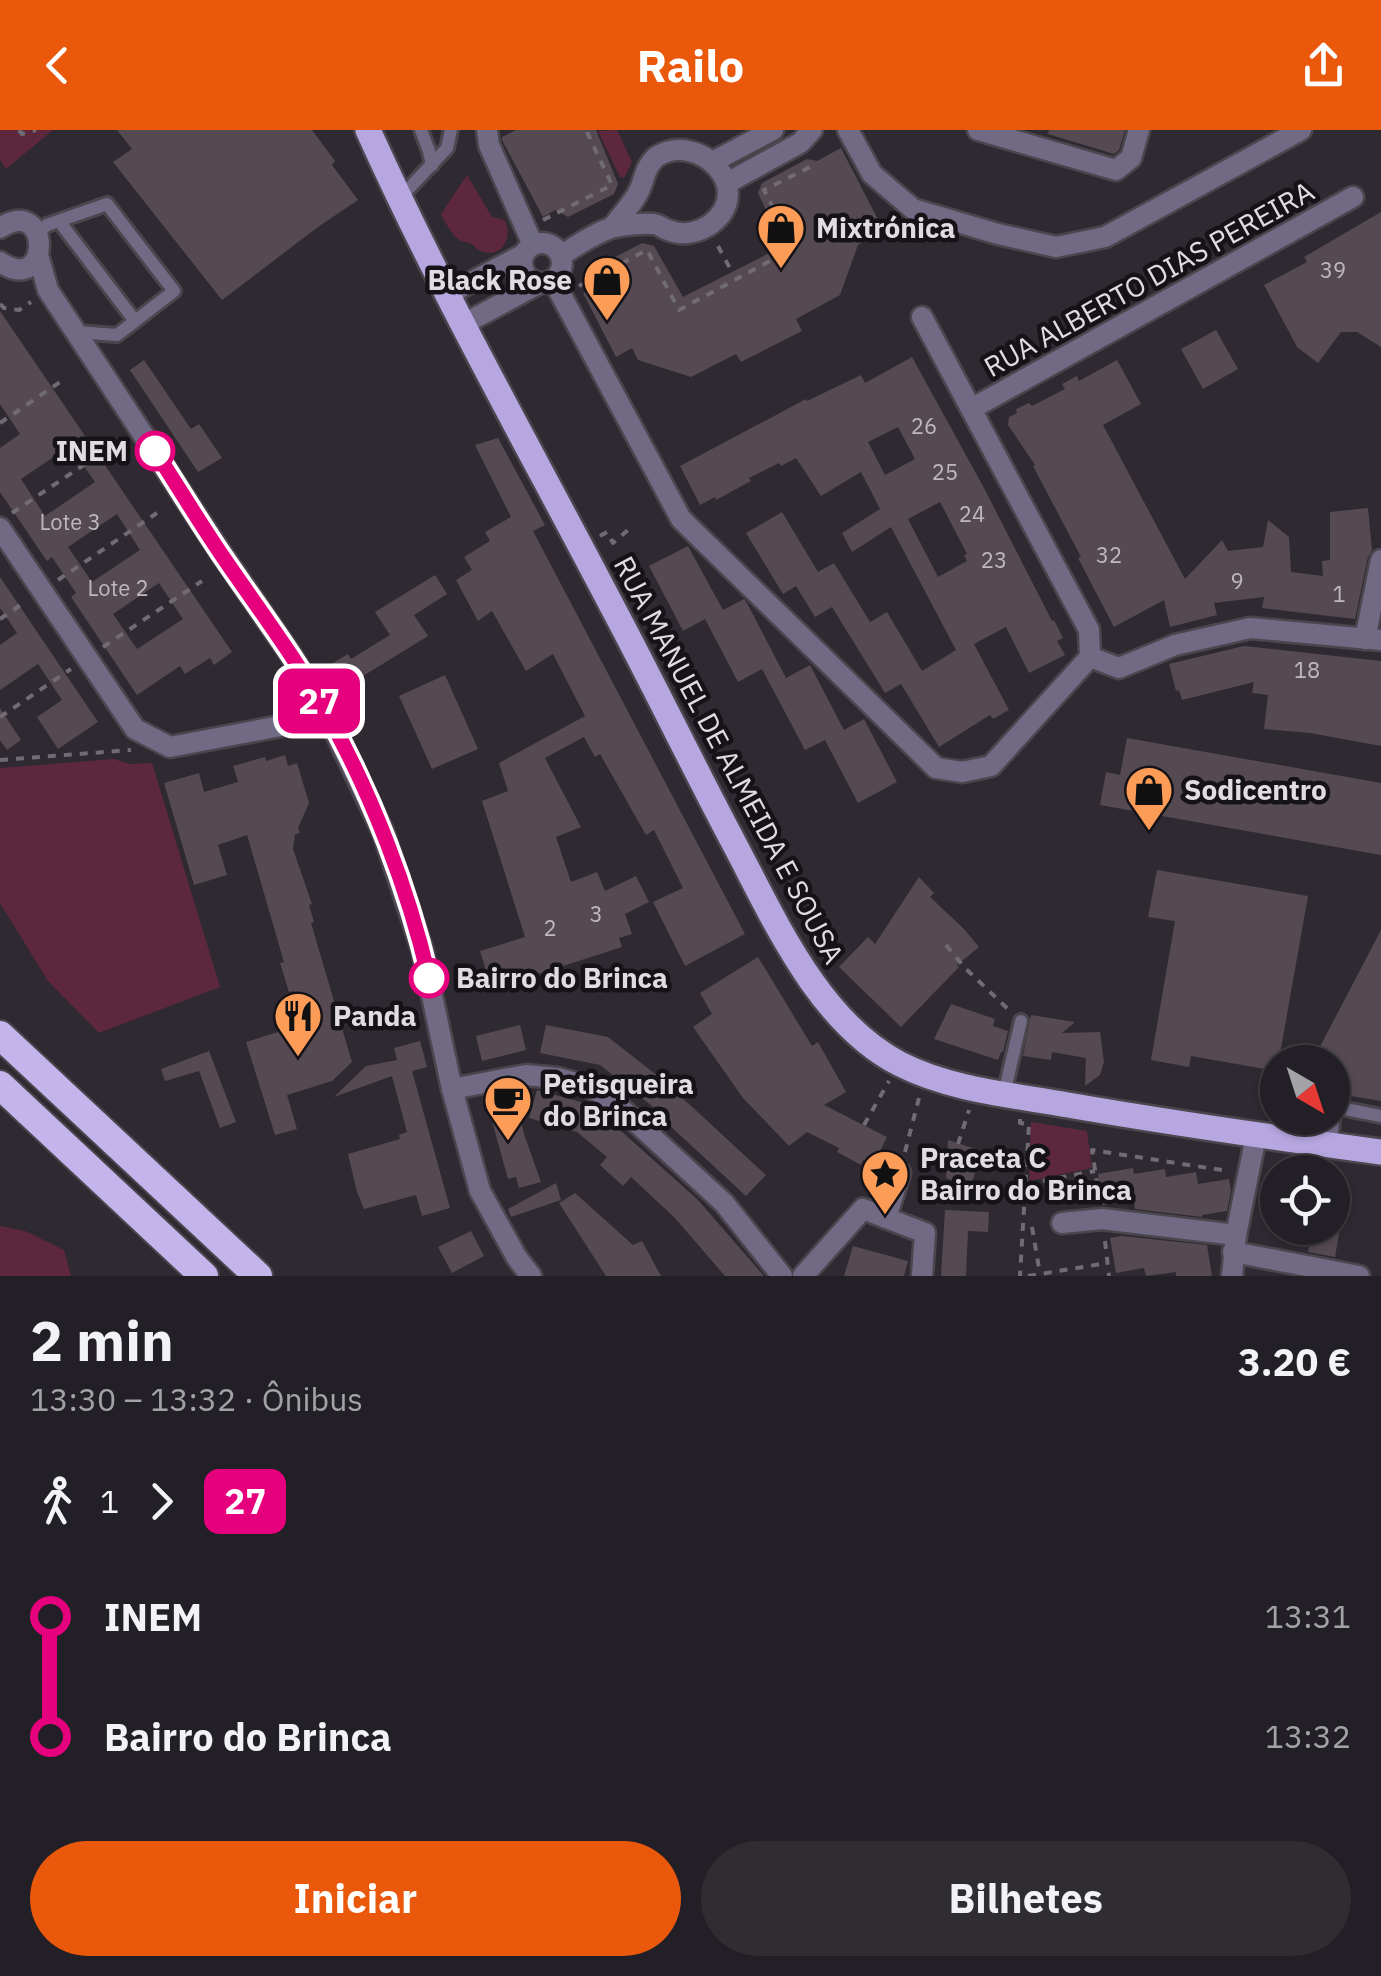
<!DOCTYPE html>
<html lang="pt">
<head>
<meta charset="utf-8">
<style>
	:root { --surface:#231f26; --page:#2f2c32; --text:#f1f3f6; --muted:#a3a2a7; --line:#403d43; --accent:#ea580c }
	body { margin:0; font-family:"IBM Plex Sans",sans-serif; background:var(--page); color:var(--text); height:100vh; display:flex; flex-direction:column; font-size:38px; white-space:nowrap }
	* { box-sizing:border-box; margin:0 }
	p { font-size:32px; color:var(--muted) }
	.icon { flex:none; width:55px; height:55px; fill:none; stroke:currentColor; stroke-width:2; stroke-linecap:round; stroke-linejoin:round }
	.map { position:relative; height:1146px; overflow:hidden }
	.panel { display:flex; flex-direction:column; background:var(--surface); flex:1 }
	.panel>* { flex:none }
	.badge { padding:0 20px; border-radius:15px; font-size:35px; line-height:65px }
	.needle { width:65px; rotate:141deg }
	.buttons { position:absolute; left:1260px; top:915px; display:grid; gap:20px }
	.buttons a { display:grid; place-items:center; width:90px; height:90px; border-radius:50%; background:var(--surface); box-shadow:0 2px 8px #0004,0 0 0 2px var(--line); font-size:50px }
	.map>.badge { position:absolute; translate:-50% -50%; box-shadow:0 0 0 5px #fff }
	.legs { display:flex; align-items:center; gap:15px; height:110px; padding:0 30px; font-size:32px }
	.legs p { margin-inline-start:auto }
	.headline { display:flex; align-items:center; justify-content:space-between; height:170px; padding:0 30px }
	h1 { font-size:55px; font-weight:700; line-height:75px }
	.action { display:flex; gap:20px; margin-top:auto; padding:20px 30px }
	.action a { flex:1; height:115px; border-radius:60px; background:var(--accent); color:#fff; font-size:40px; font-weight:700; line-height:115px; text-align:center }
	.action a+a { background:var(--page); color:var(--text) }
	ul { padding:0 30px; list-style:none }
	li { display:flex; align-items:center; gap:35px; height:120px; font-size:38px }
	li i { display:grid; place-items:center; width:15px; height:100%; margin:0 12px; background:currentColor }
	li i::after { content:''; width:25px; height:25px; margin:-12px; border:8px solid; border-radius:50%; background:var(--surface) }
	li p { margin-inline-start:auto }
	li:first-child i { background:linear-gradient(#0000 50%,currentColor 0) }
	li:last-child i { background:linear-gradient(currentColor 50%,#0000 0) }
	header { display:flex; justify-content:space-between; align-items:center; height:130px; padding:0 30px; background:var(--accent); color:#fff; font-size:45px; font-weight:700 }
	.map>svg:first-child { display:block }
	.green { fill:#5d283e }
	.building { fill:#554a52; fill-rule:evenodd }
	.lines { fill:none; stroke-linecap:round; stroke-linejoin:round }
	.service-casing { stroke:#4b464e; stroke-width:18 }
	.minor-casing { stroke:#4b464e; stroke-width:25 }
	.tertiary-casing { stroke:#4b464e; stroke-width:25 }
	.primary-casing { stroke:#4b464e; stroke-width:30 }
	.trunk-casing { stroke:#4b464e; stroke-width:32 }
	.path { stroke:#716b74; stroke-width:4; stroke-dasharray:8 8; stroke-linecap:butt }
	.service { stroke:#706a85; stroke-width:12 }
	.minor { stroke:#706a85; stroke-width:20 }
	.tertiary { stroke:#706a85; stroke-width:20 }
	.primary { stroke:#b6a7e0; stroke-width:25 }
	.trunk { stroke:#c3b4ec; stroke-width:28 }
	.line-1-casing { stroke:#fff; stroke-width:22 }
	.line-1 { stroke:#e6007e; stroke-width:15 }
	.stop-1-dot { fill:#fff; stroke:#e6007e; stroke-width:5 }
	.labels { text-anchor:middle; stroke-width:9; stroke-linejoin:round; paint-order:stroke }
	.number-label { font-size:22px; fill:#beb8bf }
	.poi-label { font-size:28px; font-weight:bold; fill:#e1dce3; stroke:#151317; text-anchor:start }
	.street-label { font-size:28px; fill:#e1dce3; stroke:#151317 }
	.stop-label { font-size:28px; font-weight:bold; fill:#e1dce3; stroke:#151317; text-anchor:end }
</style>
</head>
<body>
<header><svg class="icon" aria-label="back" viewBox="0 0 24 24"><path d="M15 5l-7 7 7 7"/></svg>Railo<svg class="icon" aria-label="share" viewBox="0 0 24 24"><path d="M12 15V3M7 8l5-5 5 5M5 13v7h14v-7"/></svg></header>
<div class="map">
<svg width="1381" height="1146" viewBox="0 0 1381 1146">
	<rect width="100%" height="100%" fill="#2f2932"/>
	<g class="green">
		<polygon points="0,0 53,0 6,39 0,30"/>
		<polygon points="617,0 632,32 624,48 620,47 598,1"/>
		<path d="M467 45 492 87 505 90C512 105 505 127 484 122 473 119 479 118 470 113 467 112 464 113 461 111 452 106 446 93 441 84Z"/>
		<polygon points="114,629 129,634 152,633 220,857 99,903 48,851 0,773 0,638"/>
		<polygon points="1031,992 1087,1001 1092,1038 1029,1051"/>
		<polygon points="0,1096 25,1101 64,1120 71,1146 0,1146"/>
	</g>
	<g class="building">
		<polygon points="117,0 312,0 335,31 332,35 358,70 318,97 222,170 113,32 132,19"/>
		<polygon points="516,0 596,0 618,54 614,64 568,87 555,80 543,87 502,10 502,7"/>
		<polygon points="1049,0 1125,0 1119,20 1114,24 1048,4"/>
		<polygon points="841,18 884,101 858,115 840,165 796,189 802,201 741,232 736,224 691,247 638,230 632,218 616,227 583,163 600,154 595,146 598,136 642,113 654,116 683,167 783,116 758,63 762,53 807,29 817,31"/>
		<polygon points="1381,82 1381,217 1357,202 1341,202 1318,233 1297,217 1264,155 1307,132 1304,127"/>
		<path d="M0 181 232 522 214 535 210 528 185 544 180 536 137 565 71 467 76 463 52 427 47 431 0 362V318L20 304 0 274ZM70 316 95 352 45 386 21 349ZM117 384 140 420 92 452 68 417ZM159 453 183 489 137 519 113 484Z"/>
		<polygon points="1216,200 1238,239 1203,259 1181,219"/>
		<path d="M912 227 984 358 1052 491 1054 490 1063 508 1057 511 1065 525 1029 543 1006 497 974 514 1009 580 993 589 990 585 939 617 901 554 885 563 832 477 815 487 796 456 783 464 746 403 782 382 818 442 834 433 870 492 887 482 922 541 956 520 891 397 852 422 842 403 880 379 861 342 821 366 796 328 781 336 779 333 749 348 751 351 716 370 715 367 700 375 680 336 806 269 807 271 861 245 865 253ZM898 297 915 329 885 345 868 312ZM940 372 967 424 964 425 967 431 938 447 908 389Z"/>
		<polygon points="144,230 191,299 199,294 222,328 198,342 130,240"/>
		<polygon points="1117,230 1141,274 1103,295 1185,449 1222,410 1228,421 1263,417 1268,390 1289,407 1291,442 1323,446 1322,431 1330,430 1330,382 1368,378 1372,420 1368,427 1355,489 1262,478 1264,467 1214,473 1217,485 1170,497 1164,470 1114,497 1078,428 1081,427 1033,336 1035,335 1008,295 1009,287 1017,283 1016,279 1029,273 1032,276 1065,259 1062,254 1077,246 1079,251"/>
		<polygon points="498,308 545,395 533,401 745,804 685,836 653,772 683,758 654,700 646,705 600,624 595,627 584,607 545,628 581,697 556,707 571,752 597,742 605,761 636,746 649,772 625,784 632,804 619,808 622,817 504,855 501,847 489,850 480,821 525,807 482,671 508,661 499,633 585,586 553,524 526,541 492,481 478,491 456,450 472,440 464,427 490,411 485,402 511,387 475,315"/>
		<polygon points="688,416 723,480 744,469 747,473 786,548 810,535 844,600 864,589 897,652 858,673 825,610 805,620 762,539 738,552 705,489 683,501 649,436"/>
		<polygon points="435,445 447,464 414,485 428,506 342,559 328,536 348,524 351,529 390,505 375,482"/>
		<polygon points="0,447 98,592 58,619 37,587 62,570 38,534 0,560 0,515 17,503 0,478"/>
		<polygon points="1244,516 1381,531 1381,616 1310,603 1264,599 1268,565 1252,563 1254,552 1182,570 1179,560 1176,561 1169,534"/>
		<polygon points="445,545 478,619 432,639 399,566"/>
		<polygon points="0,578 21,610 7,620 0,610"/>
		<polygon points="1127,608 1381,653 1381,725 1100,675 1106,642 1120,645"/>
		<polygon points="285,625 288,636 297,633 309,673 298,698 300,703 295,704 293,719 312,774 309,775 314,792 311,793 352,932 332,951 287,965 297,999 275,1005 246,912 304,894 294,861 289,862 280,833 284,832 247,705 218,715 227,745 194,755 164,653 199,643 204,662 238,652 233,636 265,627 266,631"/>
		<polygon points="1157,740 1308,766 1277,941 1191,926 1189,937 1151,930 1175,791 1148,787"/>
		<polygon points="919,747 934,763 930,767 964,799 979,817 957,835 959,837 901,897 839,837 868,807 875,814"/>
		<polygon points="1381,800 1381,971 1339,964 1341,953 1332,951 1332,932 1312,932"/>
		<polygon points="758,827 812,916 818,912 846,962 824,975 887,1007 873,1035 863,1030 861,1035 837,1022 839,1018 807,1002 789,1016 743,968 693,897 712,884 700,863"/>
		<polygon points="951,874 995,889 993,896 1008,901 1003,922 1001,922 998,930 934,909"/>
		<polygon points="1031,885 1075,892 1062,903 1100,902 1104,932 1100,945 1085,956 1086,928 1052,922 1051,930 1023,926"/>
		<polygon points="520,895 526,920 482,931 476,906"/>
		<polygon points="546,895 608,907 663,950 766,1045 746,1066 655,982 657,980 600,935 540,923"/>
		<polygon points="420,911 427,937 412,941 450,1078 422,1086 416,1065 364,1079 357,1062 348,1024 400,1009 399,1005 407,1002 392,946 334,967 366,936 397,930 394,918"/>
		<polygon points="209,921 236,992 220,998 199,941 165,951 161,939"/>
		<polygon points="537,960 592,975 698,1070 764,1146 725,1146 674,1087 631,1047 623,1056 600,1035 607,1027 577,1002 529,988"/>
		<polygon points="514,962 524,1004 541,1052 519,1058 516,1047 508,1049 490,984 495,983 491,968"/>
		<polygon points="948,1010 982,1021 971,1056 946,1048"/>
		<polygon points="1133,1038 1134,1044 1165,1039 1166,1047 1196,1042 1198,1054 1229,1049 1231,1061 1227,1081 1202,1085 1202,1087 1135,1079 1134,1071 1103,1075 1098,1044"/>
		<polygon points="556,1053 561,1070 511,1087 508,1079"/>
		<polygon points="575,1063 633,1115 642,1111 661,1146 606,1146 559,1073"/>
		<polygon points="945,1080 989,1082 988,1102 968,1101 966,1146 941,1146"/>
		<polygon points="1313,1098 1340,1098 1335,1127 1308,1122"/>
		<polygon points="471,1101 484,1126 452,1143 438,1117"/>
		<polygon points="1122,1106 1207,1115 1212,1146 1176,1146 1176,1142 1146,1146 1144,1138 1116,1143 1110,1108"/>
		<polygon points="853,1116 908,1131 904,1146 844,1146"/>
	</g>
	<g class="lines">
		<g class="service-casing">
			<g id="service">
				<polyline points="421,0 429,21 432,35"/>
				<polyline points="399,69 447,18 451,0"/>
				<polyline points="59,91 135,191"/>
				<polyline points="37,103 47,95 107,74 174,161 117,205 77,202"/>
				<polyline points="1004,964 1021,891"/>
				<polyline points="1330,1016 1335,977 1381,986"/>
			</g>
		</g>
		<g class="minor-casing">
			<g id="minor">
				<polyline points="487,0 489,15 533,115"/>
				<polyline points="848,0 872,44 913,79 998,104 1056,117 1105,107 1301,0"/>
				<polyline points="978,0 1116,40 1131,28 1139,0"/>
				<polyline points="716,30 773,0"/>
				<polyline points="727,53 800,13 812,0"/>
				<circle cx="542" cy="133" r="20"/>
				<path d="M561 125C577 116 597 101 615 97 626 95 643 93 654 94 660 95 662 98 668 100 682 106 698 103 711 94 757 59 699 0 656 27 645 37 645 48 639 61 633 74 620 86 612 98"/>
				<polyline points="553,150 681,389 936,638 962,642 991,636 1090,527 1089,500 922,187"/>
				<polyline points="447,165 524,124"/>
				<polyline points="462,195 540,153"/>
				<polyline points="971,279 1353,67"/>
				<polyline points="0,398 135,599 170,617 328,587"/>
				<polyline points="1365,509 1381,430"/>
				<polyline points="1090,527 1119,538 1175,515 1250,498 1381,510"/>
				<polyline points="452,959 526,945 557,948 588,956 613,971 724,1073 782,1146"/>
				<polyline points="886,1088 900,1043"/>
				<polyline points="1062,1093 1102,1089 1236,1105"/>
				<polyline points="1233,1122 1359,1146"/>
				<polyline points="517,1128 531,1146"/>
				<polyline points="803,1146 863,1079 925,1103 922,1146"/>
				<polyline points="1232,1146 1236,1105 1256,1006"/>
			</g>
		</g>
		<g class="tertiary-casing">
			<g id="tertiary">
				<path d="M0 98C52 64 52 167 0 132"/>
				<polyline points="38,125 48,160 219,420 291,525 328,587 383,702 422,819 452,959 480,1061 517,1128"/>
			</g>
		</g>
		<g class="primary-casing">
			<path id="primary" d="M368 0C442 164 530 319 613 478 655 557 694 638 736 717 776 793 820 893 900 934 951 960 1013 965 1068 975 1172 993 1276 1008 1381 1022"/>
		</g>
		<g class="trunk-casing">
			<g id="trunk">
				<polyline points="0,905 258,1146"/>
				<polyline points="0,955 204,1146"/>
			</g>
		</g>
		<g class="path">
			<polyline points="19,0 22,4 36,0"/>
			<polyline points="543,90 612,55 586,0"/>
			<polyline points="718,116 732,142"/>
			<polyline points="579,156 647,120 679,180 794,118 764,60 812,36"/>
			<polyline points="0,174 4,178 19,180 31,172"/>
			<polyline points="0,293 66,248"/>
			<polyline points="12,383 112,316"/>
			<polyline points="600,406 607,402 613,413 628,400"/>
			<polyline points="58,450 157,383"/>
			<polyline points="0,489 25,472"/>
			<polyline points="103,517 202,451"/>
			<polyline points="0,587 71,539"/>
			<polyline points="0,630 131,620"/>
			<polyline points="946,815 965,838 1010,881"/>
			<polyline points="1020,989 1020,993 1029,994 1020,1146"/>
			<polyline points="864,995 889,951"/>
			<polyline points="958,1014 969,980"/>
			<polyline points="905,1022 919,968"/>
			<polyline points="1027,1054 1095,1041"/>
			<polyline points="1100,1072 1092,1020 1228,1041"/>
			<polyline points="1032,1097 1040,1144"/>
			<polyline points="1105,1111 1109,1146"/>
			<polyline points="1028,1146 1107,1133"/>
		</g>
		<use href="#service" class="service"/>
		<use href="#minor" class="minor"/>
		<use href="#tertiary" class="tertiary"/>
		<use href="#primary" class="primary"/>
		<use href="#trunk" class="trunk"/>
	</g>
	<g class="lines">
		<g class="line-1-casing">
			<path id="line-1" d="M155 321C177 355 198 390 221 424 257 477 296 528 327 584 372 665 408 758 429 848"/>
		</g>
		<use href="#line-1" class="line-1"/>
	</g>
	<defs>
		<g id="shop-pin" transform="scale(2.5)"><path d="M0 17L-7.5 6A9.5 9.5 0 1 1 7.5 6Z" fill="#fd9c56" stroke="#151317"/><path d="M-5-2.5h2.3a2.7 3.5 0 0 1 5.4 0H5L5.5 6h-11ZM-1.5-2.5h3a1.5 2.3 0 0 0-3 0Z" fill="#111"/></g>
		<g id="restaurant-pin" transform="scale(2.5)"><path d="M0 17L-7.5 6A9.5 9.5 0 1 1 7.5 6Z" fill="#fd9c56" stroke="#151317"/><path d="M-5-6h1v4h1v-4h1v4h1v-4h1v5L-1.5 .5V6h-2V.5L-5-1ZM5-6V6H3V1.5H1.5Q1.5-4 5-6Z" fill="#111"/></g>
		<g id="cafe-pin" transform="scale(2.5)"><path d="M0 17L-7.5 6A9.5 9.5 0 1 1 7.5 6Z" fill="#fd9c56" stroke="#151317"/><path d="M-5.5-4.5H6V0H3Q3 3.5 0 3.5H-2.5Q-5.5 3.5-5.5 0ZM3-3.2v2h1.7v-2ZM-6 4.5H4V6H-6Z" fill="#111"/></g>
		<g id="sight-pin" transform="scale(2.5)"><path d="M0 17L-7.5 6A9.5 9.5 0 1 1 7.5 6Z" fill="#fd9c56" stroke="#151317"/><path d="M0-6L1.8-2.2L6-1.7L2.9 1.2L3.7 5.4L0 3.3L-3.7 5.4L-2.9 1.2L-6-1.7L-1.8-2.2Z" fill="#111"/></g>
	</defs>
	<g fill-rule="evenodd">
		<use href="#shop-pin" x="781" y="98"/>
		<use href="#shop-pin" x="607" y="150"/>
		<use href="#shop-pin" x="1149" y="660"/>
		<use href="#restaurant-pin" x="298" y="886"/>
		<use href="#cafe-pin" x="508" y="970"/>
		<use href="#sight-pin" x="885" y="1044"/>
	</g>
	<g class="stop-1-dot">
		<circle cx="155" cy="321" r="18"/>
		<circle cx="429" cy="848" r="18"/>
	</g>
	<g class="labels">
		<g class="number-label">
			<text x="1333" y="148">39</text>
			<text x="924" y="304">26</text>
			<text x="945" y="350">25</text>
			<text x="972" y="392">24</text>
			<text x="70" y="400">Lote 3</text>
			<text x="1109" y="433">32</text>
			<text x="994" y="438">23</text>
			<text x="1237" y="459">9</text>
			<text x="118" y="466">Lote 2</text>
			<text x="1339" y="472">1</text>
			<text x="1307" y="548">18</text>
			<text x="596" y="792">3</text>
			<text x="550" y="806">2</text>
		</g>
		<g class="poi-label">
			<text x="816" y="108">Mixtrónica</text>
			<text x="572" y="160" text-anchor="end">Black Rose</text>
			<text x="1184" y="670">Sodicentro</text>
			<text x="333" y="896">Panda</text>
			<text x="543" y="964">Petisqueira<tspan x="543" dy="32">do Brinca</tspan></text>
			<text x="920" y="1038">Praceta C<tspan x="920" dy="32">Bairro do Brinca</tspan></text>
		</g>
		<g class="street-label">
			<text transform="translate(1149 149) rotate(-29)" y="10">RUA ALBERTO DIAS PEREIRA</text>
			<text transform="translate(729 630) rotate(62)" y="10">RUA MANUEL DE ALMEIDA E SOUSA</text>
		</g>
		<g class="stop-label">
			<text x="128" y="331">INEM</text>
			<text x="456" y="858" text-anchor="start">Bairro do Brinca</text>
		</g>
	</g>
</svg>
<div class="buttons">
<a><svg class="needle" viewBox="-14 -14 28 28"><path d="M0-13l5 13h-10z" fill="#e53935"/><path d="M0 13l5-13h-10z" fill="#a3a2a7"/></svg></a>
<a><svg class="icon" aria-label="locate" viewBox="0 0 24 24"><circle cx="12" cy="12" r="6"/><path d="M12 2v4M12 18v4M2 12h4M18 12h4"/></svg></a>
</div>
<b class="badge" style="left:319px;top:571px;background:#e6007e;color:#fff">27</b>
</div>
<section class="panel">
<div class="headline"><div><h1>2 min</h1><p>13:30 – 13:32 · Ônibus</p></div><b>3.20 €</b></div>
<div class="legs"><svg class="icon" aria-label="walk" viewBox="0 0 24 24"><circle cx="13" cy="4" r="2"/><path d="M13 8l-2 6 4 7M11 14l-3 7M7 12l3-4h3l4 4"/></svg>1<svg class="icon" aria-label="forward" viewBox="0 0 24 24"><path d="M9 5l7 7-7 7"/></svg><b class="badge" style="background:#e6007e;color:#fff">27</b></div>
<ul>
<li><i style="color:#e6007e"></i><b>INEM</b><p>13:31</p></li>
<li><i style="color:#e6007e"></i><b>Bairro do Brinca</b><p>13:32</p></li>
</ul>
<div class="action"><a>Iniciar</a><a>Bilhetes</a></div>
</section>
</body>
</html>
